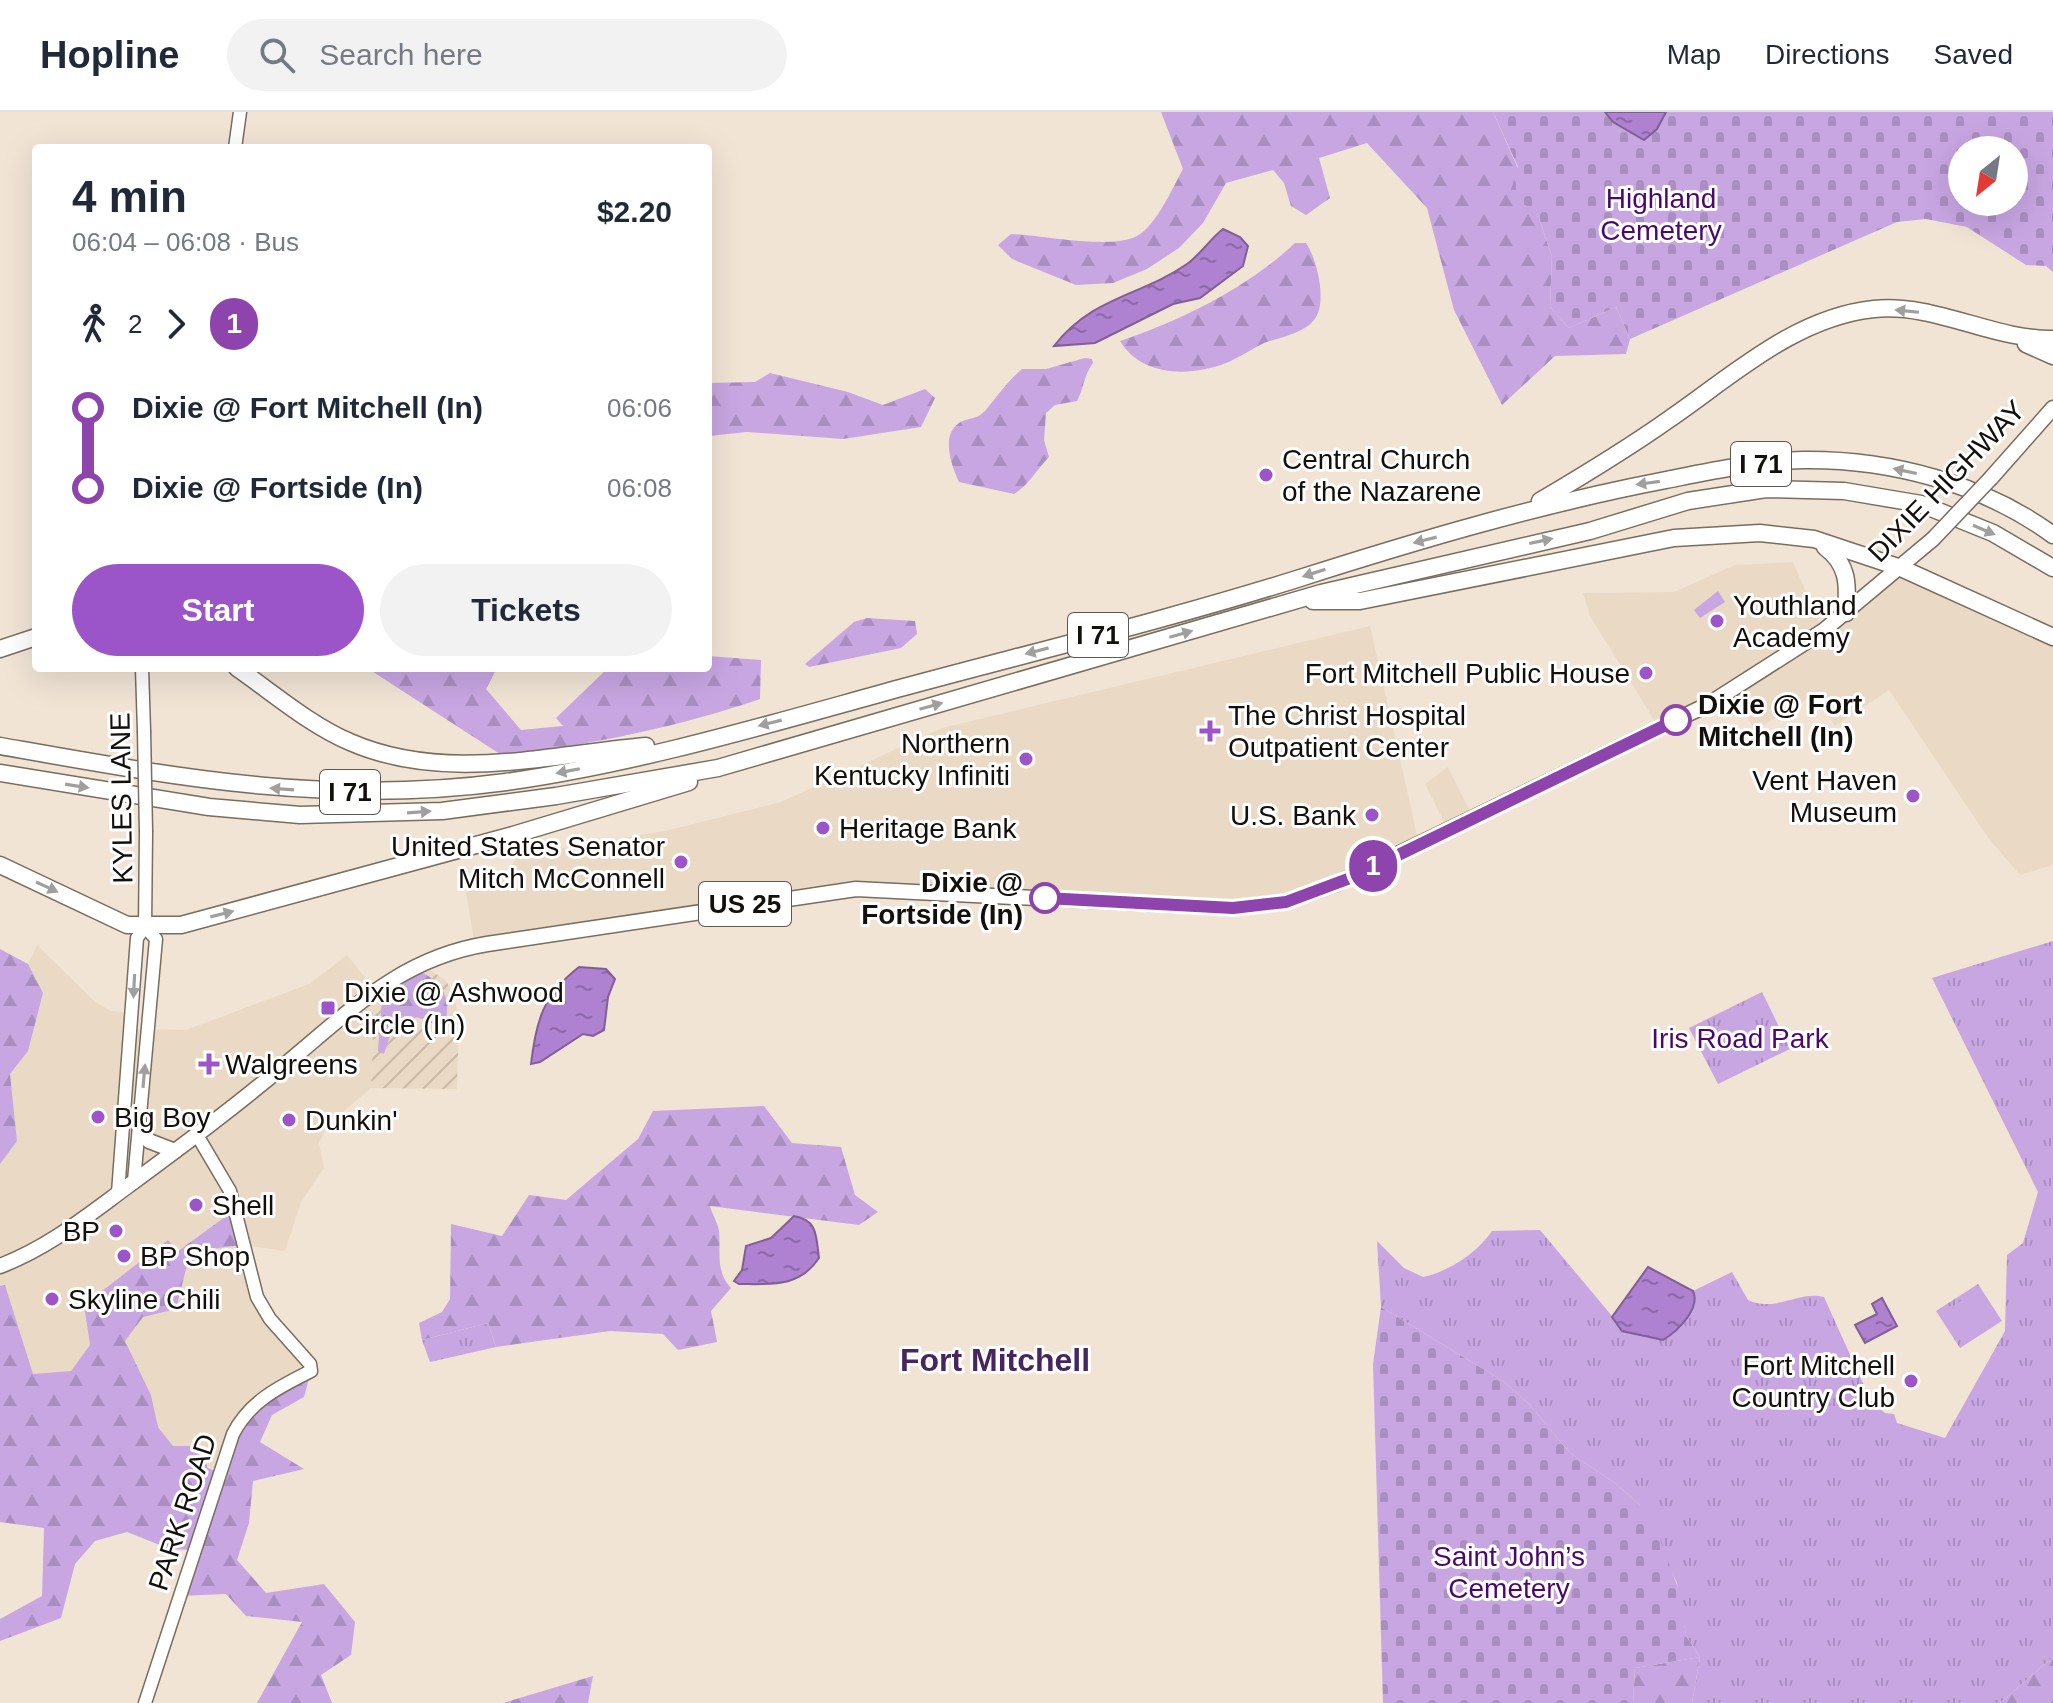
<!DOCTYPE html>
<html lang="en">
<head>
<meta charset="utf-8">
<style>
	:root { --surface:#fff; --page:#f2f2f3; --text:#1f2937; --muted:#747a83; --line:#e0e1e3; --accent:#9c55c9 }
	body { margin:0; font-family:Arial,sans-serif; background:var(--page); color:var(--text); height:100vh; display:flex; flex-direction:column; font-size:30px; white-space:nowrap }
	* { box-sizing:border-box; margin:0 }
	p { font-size:26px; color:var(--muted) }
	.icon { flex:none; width:44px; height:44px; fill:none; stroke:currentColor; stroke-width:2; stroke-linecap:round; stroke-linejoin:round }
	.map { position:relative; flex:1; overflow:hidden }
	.side { position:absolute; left:32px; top:32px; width:680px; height:528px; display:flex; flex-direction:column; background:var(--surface); border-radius:8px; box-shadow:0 8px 32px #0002 }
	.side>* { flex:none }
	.badge { padding:0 16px; border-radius:26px; font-size:28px; line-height:52px }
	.needle { width:52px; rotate:210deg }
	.tools { position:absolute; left:1948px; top:24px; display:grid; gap:16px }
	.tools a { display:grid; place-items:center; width:80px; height:80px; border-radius:50%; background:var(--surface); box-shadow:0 8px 32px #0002; font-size:40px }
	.map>.badge { position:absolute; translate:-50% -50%; box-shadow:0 0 0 4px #fff }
	.legs { display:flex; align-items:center; gap:12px; height:88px; padding:0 40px; font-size:26px }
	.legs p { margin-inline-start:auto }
	.head { display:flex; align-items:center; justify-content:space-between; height:136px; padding:0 40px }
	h1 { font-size:44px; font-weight:700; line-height:60px }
	.primary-button { display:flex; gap:16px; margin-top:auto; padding:16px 40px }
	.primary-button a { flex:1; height:92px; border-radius:48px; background:var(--accent); color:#fff; font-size:32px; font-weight:700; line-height:92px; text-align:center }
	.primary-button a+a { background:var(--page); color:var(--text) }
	ul { padding:0 40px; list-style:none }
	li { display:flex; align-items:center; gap:28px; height:80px; font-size:30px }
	li i { display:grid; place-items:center; width:12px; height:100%; margin:0 10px; background:currentColor }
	li i::after { content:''; width:20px; height:20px; margin:-10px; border:6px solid; border-radius:50%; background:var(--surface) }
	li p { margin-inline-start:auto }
	li:first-child i { background:linear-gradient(#0000 50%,currentColor 0) }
	li:last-child i { background:linear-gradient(currentColor 50%,#0000 0) }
	header { display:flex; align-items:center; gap:48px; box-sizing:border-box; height:112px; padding:0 40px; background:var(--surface); border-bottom:2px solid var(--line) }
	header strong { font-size:38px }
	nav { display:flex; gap:44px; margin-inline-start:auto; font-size:28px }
	.search { width:560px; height:72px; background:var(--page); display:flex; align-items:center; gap:20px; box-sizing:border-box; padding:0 28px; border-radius:44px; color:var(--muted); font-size:30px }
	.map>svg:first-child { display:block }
	.built { fill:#ead9c4 }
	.industrial { fill:url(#industrial-furrows) }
	.grass { fill:url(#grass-tufts) }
	.forest { fill:url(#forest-firs) }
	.cemetery { fill:url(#cemetery-stones); fill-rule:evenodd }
	.pitch { fill:#c8a6e2 }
	.water { fill:url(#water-ripples); stroke:#805f95; stroke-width:2 }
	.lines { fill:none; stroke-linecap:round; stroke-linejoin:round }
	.secondary-casing { stroke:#786d5f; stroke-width:15 }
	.primary-casing { stroke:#786d5f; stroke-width:17 }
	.highway-casing { stroke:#786d5f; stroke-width:19 }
	.secondary { stroke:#fff; stroke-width:12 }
	.primary { stroke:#fff; stroke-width:14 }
	.highway { stroke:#fff; stroke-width:16 }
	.secondary-bridge-casing { stroke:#786d5f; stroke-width:15; stroke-linecap:butt }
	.primary-bridge-casing { stroke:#786d5f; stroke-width:17; stroke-linecap:butt }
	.secondary-bridge { stroke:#fff; stroke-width:12 }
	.primary-bridge { stroke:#fff; stroke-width:14 }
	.oneway { fill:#a19f9d }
	.line-1-casing { stroke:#fff; stroke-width:18 }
	.line-1 { stroke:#8e44ad; stroke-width:12 }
	.poi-dot { fill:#9c55c9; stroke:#fff; stroke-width:3 }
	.stop-1-dot { fill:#fff; stroke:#8e44ad; stroke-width:4 }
	.labels { text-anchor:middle; stroke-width:6; stroke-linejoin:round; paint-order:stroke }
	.shield { fill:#fff; stroke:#5a5754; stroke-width:2 }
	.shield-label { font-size:26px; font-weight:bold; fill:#130f0a }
	.park-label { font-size:28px; fill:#4b086c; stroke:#fff }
	.poi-label { font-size:28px; fill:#130f0a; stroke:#fff; text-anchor:start }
	.street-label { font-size:28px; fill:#130f0a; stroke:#fff }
	.stop-label { font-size:28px; font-weight:bold; fill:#130f0a; stroke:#fff; text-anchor:start }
	.quarter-label { font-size:32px; font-weight:bold; fill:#47265e; stroke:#fff }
</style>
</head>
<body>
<header>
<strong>Hopline</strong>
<div class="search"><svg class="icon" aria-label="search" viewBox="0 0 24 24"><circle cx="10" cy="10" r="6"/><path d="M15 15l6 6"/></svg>Search here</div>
<nav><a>Map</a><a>Directions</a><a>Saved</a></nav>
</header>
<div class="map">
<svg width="2053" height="1591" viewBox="0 0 2053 1591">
	<defs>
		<pattern id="industrial-furrows" width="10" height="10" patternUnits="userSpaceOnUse" patternTransform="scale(2)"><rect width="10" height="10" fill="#ead9c4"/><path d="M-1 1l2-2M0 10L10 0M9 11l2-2" fill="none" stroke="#c8b9a7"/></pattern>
		<pattern id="grass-tufts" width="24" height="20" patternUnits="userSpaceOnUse" patternTransform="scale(2)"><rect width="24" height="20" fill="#c8a6e2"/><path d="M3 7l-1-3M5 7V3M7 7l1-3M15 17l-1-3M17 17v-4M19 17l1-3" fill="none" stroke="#ab8ec1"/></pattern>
		<pattern id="forest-firs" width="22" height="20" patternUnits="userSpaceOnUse" patternTransform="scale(2)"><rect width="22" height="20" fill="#c8a6e2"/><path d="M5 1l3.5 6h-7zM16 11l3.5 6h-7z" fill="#ab8ec1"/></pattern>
		<pattern id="cemetery-stones" width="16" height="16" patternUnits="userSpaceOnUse" patternTransform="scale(2)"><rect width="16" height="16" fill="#c8a6e2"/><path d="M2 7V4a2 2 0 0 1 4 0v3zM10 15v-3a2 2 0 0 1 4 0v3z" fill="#ab8ec1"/></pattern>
		<pattern id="water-ripples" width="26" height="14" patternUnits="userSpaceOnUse" patternTransform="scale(2)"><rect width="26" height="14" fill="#af81d1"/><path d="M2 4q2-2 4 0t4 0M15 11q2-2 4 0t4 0" fill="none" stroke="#8d68a8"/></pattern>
	</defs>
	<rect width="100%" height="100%" fill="#f1e4d5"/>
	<g class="built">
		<polygon points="1793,450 1823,519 1901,456 2053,525 2053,753 2020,763 1989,727 1889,578 1835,614 1814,583 1755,618 1730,579 1659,616 1590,504 1583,481 1674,480 1735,453"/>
		<polygon points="1370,514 1419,732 1366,757 1250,795 886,777 475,834 466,780 501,769 518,744 665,719 781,690 942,616"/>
		<polygon points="1448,655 1473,705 1448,718 1425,672"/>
		<polygon points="37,833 95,890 111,899 133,901 133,917 186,918 309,872 347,843 375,878 371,976 328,1013 319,1031 324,1056 301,1090 285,1139 243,1133 254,1178 310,1251 218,1360 173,1334 158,1315 151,1283 125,1229 143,1205 176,1197 186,1157 218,1136 242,1132 235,1098 177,1139 168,1129 84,1193 90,1234 71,1259 33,1263 5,1174 0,1174 0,1052 17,1029 10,962 28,939 43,881 28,852"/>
	</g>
	<polygon class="industrial" points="420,851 446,869 453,881 459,907 457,977 371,976 375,878"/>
	<g class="grass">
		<polygon points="1718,479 1725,490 1700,506 1694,498"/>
		<path d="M2053 829V1545L2000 1591H1692L1700 1545 1686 1524 1677 1471 1640 1393 1615 1371 1570 1341 1529 1292 1503 1269 1381 1195 1377 1129 1404 1156 1423 1165C1448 1160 1477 1141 1492 1119L1540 1118 1612 1204 1648 1155 1693 1179 1732 1160 1748 1188C1776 1201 1798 1178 1824 1185L1871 1289 1885 1301 1894 1302 1897 1311 1945 1326 2005 1219 2007 1143 2023 1131 2038 1080 1932 866Z"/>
		<polygon points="1762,880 1790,937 1718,972 1689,916"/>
		<polygon points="1978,1172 2002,1209 1960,1236 1936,1199"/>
		<polygon points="488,1211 496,1235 430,1250 422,1228"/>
	</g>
	<g class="forest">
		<path d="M1161 0H1493L1536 97 1552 145 1550 195 1569 216 1616 195 1630 227 1626 242 1555 244 1502 293 1454 198 1427 96 1367 31 1319 46 1330 86 1306 103 1291 94 1284 71 1273 58 1226 71 1203 111 1179 136 1147 157 1113 171 1076 173 1012 147 998 133 1011 122C1042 123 1111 138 1137 124 1156 114 1173 75 1183 57Z"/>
		<path d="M1295 131H1306C1317 147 1328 191 1314 208 1303 222 1280 225 1264 231 1251 237 1239 246 1226 251 1190 265 1142 265 1120 229 1180 209 1249 175 1295 131Z"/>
		<path d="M1085 246 1092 247 1093 251C1083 265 1084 276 1077 289L1055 293 1046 301 1044 328 1049 345C1037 357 1028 374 1014 382L959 370C951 353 939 319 963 309 973 305 977 307 985 299 997 285 1007 270 1022 257H1046Z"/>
		<polygon points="770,261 848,280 883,293 925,277 935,286 921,315 843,327 747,320 708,324 708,271 755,270"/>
		<polygon points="867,506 915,509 917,522 901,536 809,555 805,552 854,510"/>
		<path d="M708 544 761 548 760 587C676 616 591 632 503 644L367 556H497L486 577 521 618 563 614 556 606 608 556H708Z"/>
		<polygon points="0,837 28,852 43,881 28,939 10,962 17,1029 0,1052"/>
		<path d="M423 861C443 871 450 886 446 907L438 914C398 894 396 907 384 942L378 939 382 888 415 862Z"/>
		<path d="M764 994 792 1031 841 1035 855 1083 878 1100 859 1113 710 1094C712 1102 718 1111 719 1119 721 1140 715 1159 731 1176L711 1199 717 1230 678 1238 663 1222 610 1219 496 1235 488 1211 422 1228 419 1211 442 1200 450 1187 451 1112 502 1124 529 1083 566 1088 638 1027 653 999Z"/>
		<polygon points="236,1097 243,1133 218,1136 186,1157 176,1197 143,1205 125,1229 151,1283 158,1315 173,1334 197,1334 208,1356 217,1360 239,1310 311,1259 304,1285 272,1303 260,1330 304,1357 253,1369 249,1411 237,1448 266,1481 324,1472 355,1510 351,1543 321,1563 332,1591 257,1591 302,1510 246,1504 226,1482 179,1484 193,1438 170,1437 127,1420 95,1429 75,1452 61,1506 0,1529 0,1507 42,1484 44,1416 0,1410 0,1174 5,1173 33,1262 71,1259 90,1233 84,1193 168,1128 178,1139"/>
		<polygon points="1700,1545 1692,1591 1633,1591 1635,1556"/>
		<polygon points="2053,1545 2053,1591 2000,1591"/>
		<polygon points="593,1564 588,1591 503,1591"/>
	</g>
	<g class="cemetery">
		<path d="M1493 0H2053V160L2046 154 2026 153 1967 115 1926 107 1897 110 1630 227 1616 195 1569 216 1550 195 1552 145 1536 97 1508 87 1518 55ZM1962 38H2014V90H1962Z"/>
		<polygon points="1381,1195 1503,1269 1529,1292 1570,1341 1615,1371 1640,1393 1655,1414 1680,1481 1686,1524 1700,1545 1635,1556 1633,1591 1383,1591 1373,1252"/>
	</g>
	<g class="pitch">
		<polygon points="1746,921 1756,934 1734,952 1723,939"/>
		<polygon points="1973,1181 1981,1193 1955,1210 1947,1198"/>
		<polygon points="1983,1197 1991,1209 1965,1226 1957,1214"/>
	</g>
	<g class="water">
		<polygon points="1605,0 1666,0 1657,17 1644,28 1613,10"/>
		<path d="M1223 117 1240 125 1248 134 1243 154 1200 186 1173 192 1095 231 1054 234C1093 184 1141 184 1187 152 1200 143 1210 127 1223 117Z"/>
		<path d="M579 855 606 857 615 867 608 885 604 918 593 924 583 922 540 950 531 952C536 909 543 883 579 855Z"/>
		<path d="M794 1104C818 1108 816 1124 819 1146 799 1176 771 1172 739 1172L734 1169 742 1158 746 1134 771 1126Z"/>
		<path d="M1648 1155 1693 1179C1701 1196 1678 1219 1663 1228L1622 1219 1612 1205Z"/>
		<polygon points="1882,1186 1897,1214 1865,1231 1855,1213 1877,1202 1872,1192"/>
	</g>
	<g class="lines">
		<g class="secondary-casing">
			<g id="secondary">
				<polyline points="235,36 240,0"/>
				<polyline points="142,556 144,619"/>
				<polyline points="134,1069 156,827 145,815"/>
				<polyline points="118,1081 137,826 145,815 146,720"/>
				<path d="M145 1591 233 1322C250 1289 279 1275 311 1259L310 1252 270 1207 257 1185 230 1079 197 1023"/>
			</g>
		</g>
		<g class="primary-casing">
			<g id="primary">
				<polyline points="1991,366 2053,296"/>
				<polyline points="140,1014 149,1029 175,1039"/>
				<path d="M0 1154C48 1136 87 1104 128 1074 182 1034 236 994 287 951 351 898 401 846 487 832L856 777 1233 796 1286 790 1336 772 1709 592 1823 519 1933 427"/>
			</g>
		</g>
		<g class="highway-casing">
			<g id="highway">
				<polyline points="2026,232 2053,244"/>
				<path d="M1540 389C1584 363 1627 337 1668 308 1731 265 1795 205 1874 197 1936 191 1993 228 2053 227"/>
				<path d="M1825 435C1849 453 1848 473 1846 501"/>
				<polyline points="1313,489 1360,489 1674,426 1760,421 1814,427 1901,456 2053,525"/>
				<polyline points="0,537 36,525"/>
				<path d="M237 556C273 581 310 613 350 630 444 671 547 643 646 634"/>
				<path d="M0 634C176 665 326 694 506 670 642 651 776 610 908 574 1038 539 1169 507 1297 467 1419 428 1541 392 1666 368 1711 359 1757 349 1803 348 1890 347 1982 371 2053 423"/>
				<polyline points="0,661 209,695 300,703 442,699 556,684 718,656 1321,481 1590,419 1688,389 1766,377 1844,379 1921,392 1993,421 2053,456"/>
				<polyline points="0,753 127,813 181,813 513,723 689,670"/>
			</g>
		</g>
		<use href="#secondary" class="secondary"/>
		<use href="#primary" class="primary"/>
		<use href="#highway" class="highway"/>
		<g class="secondary-bridge-casing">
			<polyline id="secondary-bridge" points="144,619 146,720"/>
		</g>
		<g class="primary-bridge-casing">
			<polyline id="primary-bridge" points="1933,427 1991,366"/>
		</g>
		<use href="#secondary-bridge" class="secondary-bridge"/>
		<use href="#primary-bridge" class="primary-bridge"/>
	</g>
	<defs><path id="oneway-solid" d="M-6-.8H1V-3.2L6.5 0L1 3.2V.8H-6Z" transform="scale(2)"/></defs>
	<g class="oneway">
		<use href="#oneway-solid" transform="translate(1907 199) rotate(-174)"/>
		<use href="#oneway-solid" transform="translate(1905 359) rotate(-168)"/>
		<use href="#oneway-solid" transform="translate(1648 371) rotate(172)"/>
		<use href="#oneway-solid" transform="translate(1984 418) rotate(23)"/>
		<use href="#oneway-solid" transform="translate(1425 428) rotate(166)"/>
		<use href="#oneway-solid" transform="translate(1541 429) rotate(-12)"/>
		<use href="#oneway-solid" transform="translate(1314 461) rotate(162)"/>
		<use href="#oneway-solid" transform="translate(1181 522) rotate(-16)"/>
		<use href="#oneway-solid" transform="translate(1037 539) rotate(165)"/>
		<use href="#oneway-solid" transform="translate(931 594) rotate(-16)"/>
		<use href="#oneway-solid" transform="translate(770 611) rotate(166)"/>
		<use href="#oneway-solid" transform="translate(568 659) rotate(169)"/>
		<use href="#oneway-solid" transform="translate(77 674) rotate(9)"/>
		<use href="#oneway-solid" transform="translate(282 677) rotate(-176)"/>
		<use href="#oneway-solid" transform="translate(419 700) rotate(-4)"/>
		<use href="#oneway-solid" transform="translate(47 775) rotate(25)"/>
		<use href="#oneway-solid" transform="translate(222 802) rotate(-14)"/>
		<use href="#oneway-solid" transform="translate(134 874) rotate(93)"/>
		<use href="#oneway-solid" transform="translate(144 964) rotate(-85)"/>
	</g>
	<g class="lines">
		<g class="line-1-casing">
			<polyline id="line-1" points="1045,786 1233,796 1286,790 1353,765 1676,608"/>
		</g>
		<use href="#line-1" class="line-1"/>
	</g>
	<g class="poi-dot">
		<circle cx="1266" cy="363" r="8"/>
		<circle cx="1717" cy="509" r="8"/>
		<circle cx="1646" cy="561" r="8"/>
		<path d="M1206 607h8v8h8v8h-8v8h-8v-8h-8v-8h8z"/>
		<circle cx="1026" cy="647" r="8"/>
		<circle cx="1913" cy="684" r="8"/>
		<circle cx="1372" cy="703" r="8"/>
		<circle cx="823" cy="716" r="8"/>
		<circle cx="681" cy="750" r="8"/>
		<rect x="320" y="888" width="16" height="16" rx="4"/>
		<path d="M205 940h8v8h8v8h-8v8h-8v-8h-8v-8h8z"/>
		<circle cx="98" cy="1005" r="8"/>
		<circle cx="289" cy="1008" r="8"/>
		<circle cx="196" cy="1093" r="8"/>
		<circle cx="116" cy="1119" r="8"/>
		<circle cx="124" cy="1144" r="8"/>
		<circle cx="52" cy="1187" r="8"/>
		<circle cx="1911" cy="1269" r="8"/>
	</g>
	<g class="stop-1-dot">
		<circle cx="1676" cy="608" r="14"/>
		<circle cx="1045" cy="786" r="14"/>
	</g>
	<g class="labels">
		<g class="shield">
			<rect x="1731" y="330" width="60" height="44" rx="6"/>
			<rect x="1068" y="501" width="60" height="44" rx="6"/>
			<rect x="320" y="658" width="60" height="44" rx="6"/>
			<rect x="699" y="770" width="92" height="44" rx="6"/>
		</g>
		<g class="shield-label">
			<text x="1761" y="361">I 71</text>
			<text x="1098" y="532">I 71</text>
			<text x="350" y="689">I 71</text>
			<text x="745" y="801">US 25</text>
		</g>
		<g class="park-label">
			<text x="1661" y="96">Highland<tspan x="1661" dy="32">Cemetery</tspan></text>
			<text x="1740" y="936">Iris Road Park</text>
			<text x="1509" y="1454">Saint John’s<tspan x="1509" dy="32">Cemetery</tspan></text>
		</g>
		<g class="poi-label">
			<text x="1282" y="357">Central Church<tspan x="1282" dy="32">of the Nazarene</tspan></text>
			<text x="1733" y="503">Youthland<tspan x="1733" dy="32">Academy</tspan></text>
			<text x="1630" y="571" text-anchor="end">Fort Mitchell Public House</text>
			<text x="1228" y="613">The Christ Hospital<tspan x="1228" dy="32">Outpatient Center</tspan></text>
			<text x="1010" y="641" text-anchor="end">Northern<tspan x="1010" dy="32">Kentucky Infiniti</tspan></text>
			<text x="1897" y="678" text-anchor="end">Vent Haven<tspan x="1897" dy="32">Museum</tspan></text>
			<text x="1356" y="713" text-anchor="end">U.S. Bank</text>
			<text x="839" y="726">Heritage Bank</text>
			<text x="665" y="744" text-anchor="end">United States Senator<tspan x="665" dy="32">Mitch McConnell</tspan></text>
			<text x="344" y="890">Dixie @ Ashwood<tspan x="344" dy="32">Circle (In)</tspan></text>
			<text x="225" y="962">Walgreens</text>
			<text x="114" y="1015">Big Boy</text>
			<text x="305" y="1018">Dunkin'</text>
			<text x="212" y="1103">Shell</text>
			<text x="100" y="1129" text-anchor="end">BP</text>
			<text x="140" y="1154">BP Shop</text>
			<text x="68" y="1197">Skyline Chili</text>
			<text x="1895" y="1263" text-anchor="end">Fort Mitchell<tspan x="1895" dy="32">Country Club</tspan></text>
		</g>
		<g class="street-label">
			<text transform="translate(1946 369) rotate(-46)" y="10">DIXIE HIGHWAY</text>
			<text transform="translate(121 686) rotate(-91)" y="10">KYLES LANE</text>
			<text transform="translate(182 1400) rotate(-72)" y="10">PARK ROAD</text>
		</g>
		<g class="stop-label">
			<text x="1698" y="602">Dixie @ Fort<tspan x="1698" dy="32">Mitchell (In)</tspan></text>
			<text x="1023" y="780" text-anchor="end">Dixie @<tspan x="1023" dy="32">Fortside (In)</tspan></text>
		</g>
		<g class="quarter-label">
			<text x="995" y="1259">Fort Mitchell</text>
		</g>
	</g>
</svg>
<div class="tools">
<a><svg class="needle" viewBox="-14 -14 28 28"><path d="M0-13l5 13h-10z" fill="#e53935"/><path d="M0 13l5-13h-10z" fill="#747a83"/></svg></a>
</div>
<b class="badge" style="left:1373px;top:754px;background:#8e44ad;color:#fff">1</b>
<section class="side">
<div class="head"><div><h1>4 min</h1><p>06:04 – 06:08 · Bus</p></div><b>$2.20</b></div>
<div class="legs"><svg class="icon" aria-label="walk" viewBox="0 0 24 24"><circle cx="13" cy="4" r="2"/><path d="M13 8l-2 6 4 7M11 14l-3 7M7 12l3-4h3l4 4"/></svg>2<svg class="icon" aria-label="forward" viewBox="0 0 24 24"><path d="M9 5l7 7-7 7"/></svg><b class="badge" style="background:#8e44ad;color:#fff">1</b></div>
<ul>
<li><i style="color:#8e44ad"></i><b>Dixie @ Fort Mitchell (In)</b><p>06:06</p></li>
<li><i style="color:#8e44ad"></i><b>Dixie @ Fortside (In)</b><p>06:08</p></li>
</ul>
<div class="primary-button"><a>Start</a><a>Tickets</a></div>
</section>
</div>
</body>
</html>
